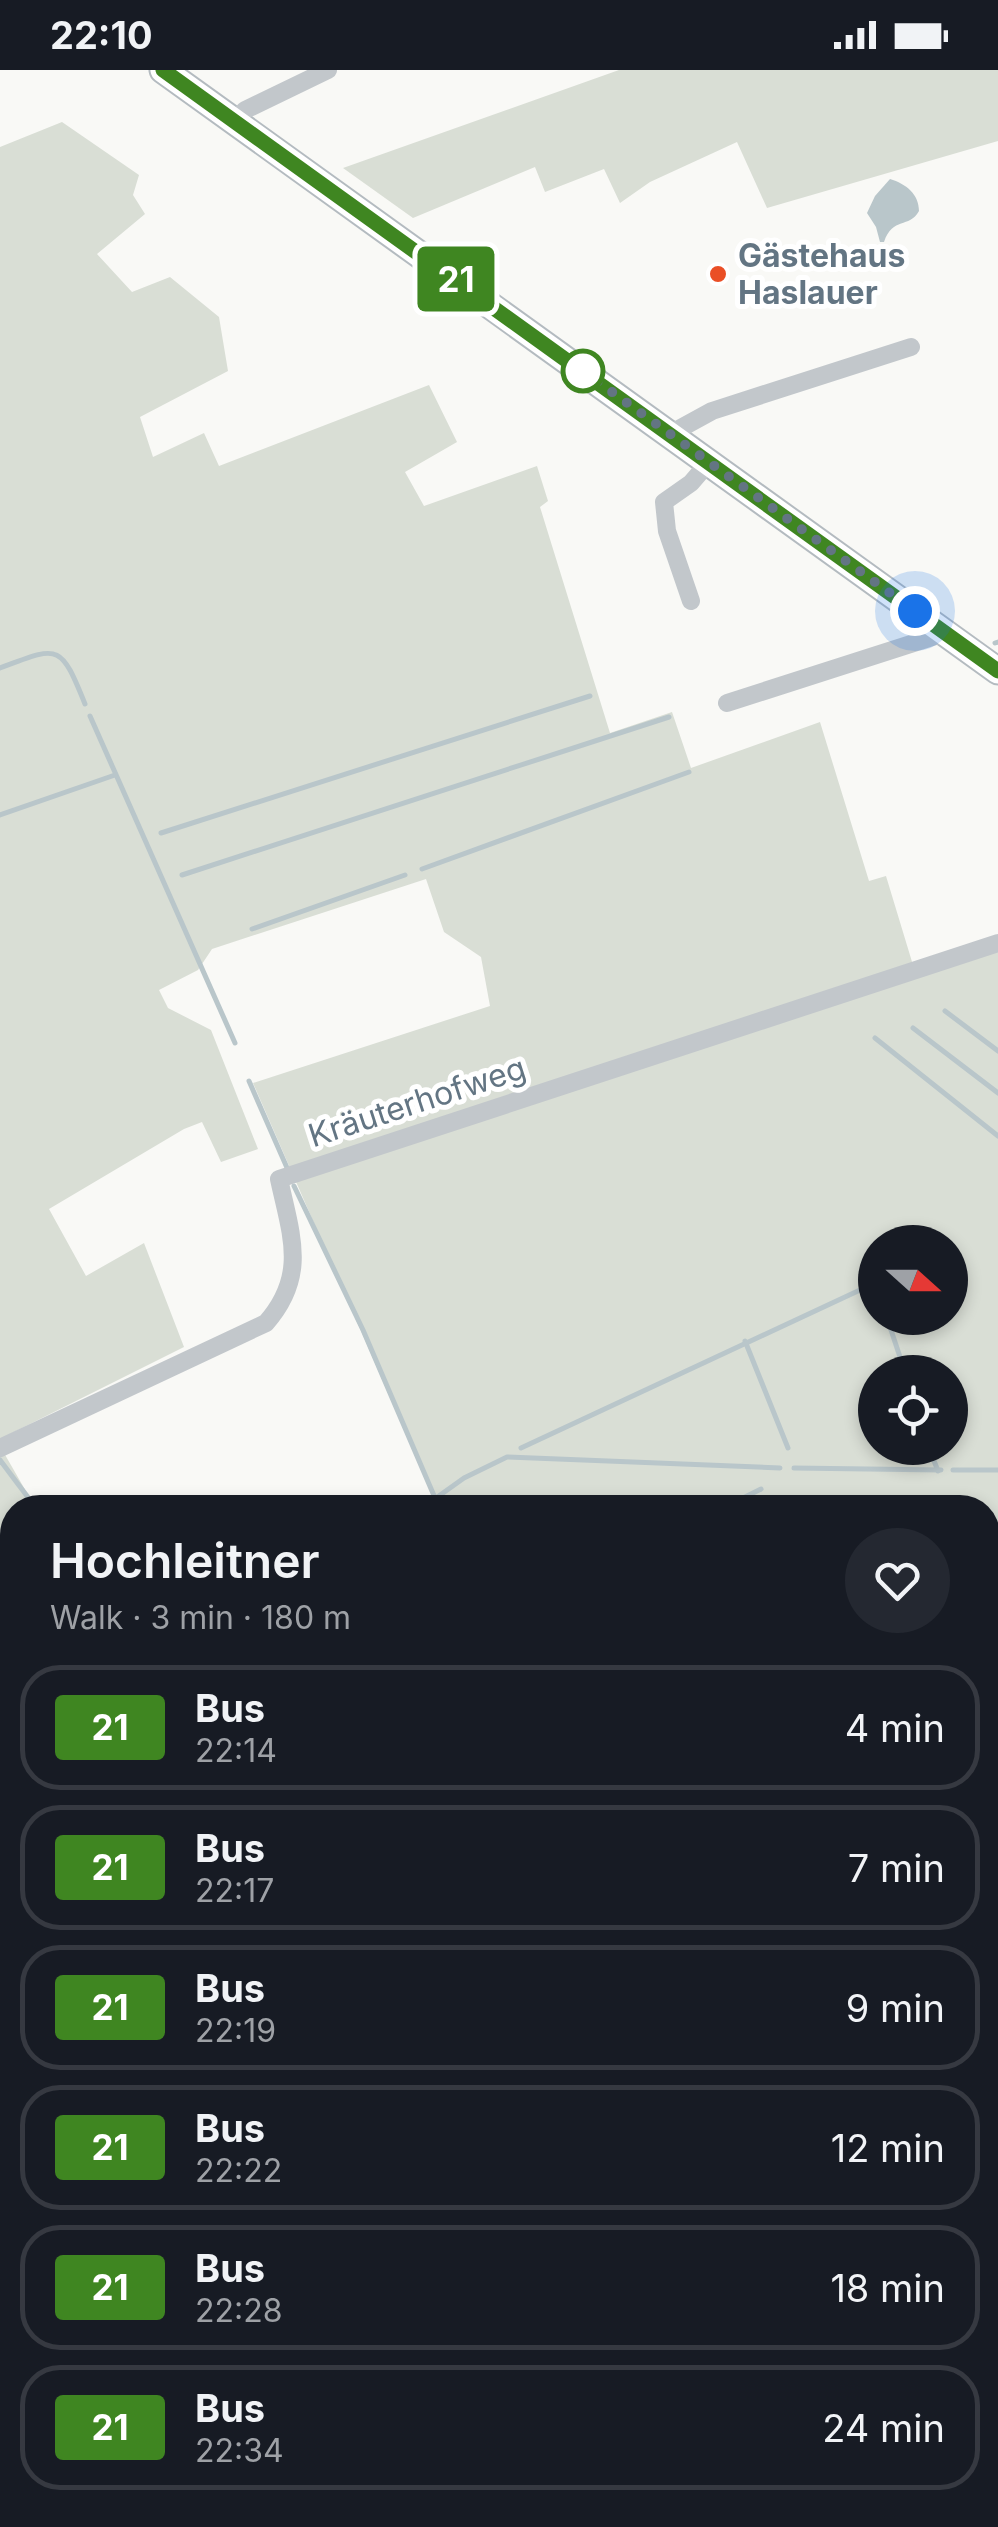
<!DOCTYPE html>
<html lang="en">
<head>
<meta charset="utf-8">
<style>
	:root { --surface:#171b24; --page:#242831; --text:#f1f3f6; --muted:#9ea1a6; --line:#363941 }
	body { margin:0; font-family:Inter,sans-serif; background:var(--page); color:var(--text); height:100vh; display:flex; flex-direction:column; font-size:38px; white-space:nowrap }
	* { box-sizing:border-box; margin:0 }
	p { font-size:32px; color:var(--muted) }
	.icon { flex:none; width:55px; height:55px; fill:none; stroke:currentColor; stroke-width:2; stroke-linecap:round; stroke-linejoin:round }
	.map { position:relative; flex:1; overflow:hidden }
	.drawer { position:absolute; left:0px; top:1425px; width:1000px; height:1032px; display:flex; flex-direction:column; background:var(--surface); border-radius:40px 40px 0 0; box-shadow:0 5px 15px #0003 }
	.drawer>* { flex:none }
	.badge { padding:0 20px; border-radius:8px; font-size:35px; line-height:65px }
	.needle { width:65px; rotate:111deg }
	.fabs { position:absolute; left:858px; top:1155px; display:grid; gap:20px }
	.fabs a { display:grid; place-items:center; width:110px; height:110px; border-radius:50%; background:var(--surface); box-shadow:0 5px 15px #0003; font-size:50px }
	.you { position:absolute; width:50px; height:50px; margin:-25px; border:8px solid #fff; border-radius:50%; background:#1a73e8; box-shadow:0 0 0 15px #1a73e833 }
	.map>.badge { position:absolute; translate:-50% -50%; box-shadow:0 0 0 5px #fff }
	.round { display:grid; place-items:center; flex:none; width:105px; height:105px; border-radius:52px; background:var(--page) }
	.headline { display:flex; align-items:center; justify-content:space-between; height:170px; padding:0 50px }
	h1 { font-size:48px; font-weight:600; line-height:75px }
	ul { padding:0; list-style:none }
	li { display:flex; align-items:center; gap:30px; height:125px; margin:0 20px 15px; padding:0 30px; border:5px solid var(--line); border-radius:40px }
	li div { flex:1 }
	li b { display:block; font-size:38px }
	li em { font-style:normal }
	li .badge { min-width:110px; font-weight:700; text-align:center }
	.status { display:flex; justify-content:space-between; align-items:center; height:70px; padding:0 50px; background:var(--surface); direction:ltr }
	.status svg { height:28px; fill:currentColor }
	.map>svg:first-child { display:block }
	.green { fill:#d9ded5; fill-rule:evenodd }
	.water { fill:#b9c6ca }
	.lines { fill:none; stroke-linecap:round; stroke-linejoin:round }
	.stream { stroke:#b9c6ca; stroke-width:5 }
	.secondary-casing { stroke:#b4bbc0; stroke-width:29 }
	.street { stroke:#c2c7cb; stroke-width:18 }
	.secondary { stroke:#fff; stroke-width:25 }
	.line-casing { stroke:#fff; stroke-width:22 }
	.line { stroke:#3f8621; stroke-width:15 }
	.walk { stroke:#637583; stroke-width:10; stroke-dasharray:0 18 }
	.poi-dot { fill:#ea4f26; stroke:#fff; stroke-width:4 }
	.stop-dot { fill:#fff; stroke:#3f8621; stroke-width:5 }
	.labels { text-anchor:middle; stroke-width:10; stroke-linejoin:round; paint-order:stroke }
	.poi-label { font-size:32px; font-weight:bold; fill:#637583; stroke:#fff; text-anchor:start }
	.street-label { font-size:32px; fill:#637583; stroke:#fff }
</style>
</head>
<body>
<div class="status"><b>22:10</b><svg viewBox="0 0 49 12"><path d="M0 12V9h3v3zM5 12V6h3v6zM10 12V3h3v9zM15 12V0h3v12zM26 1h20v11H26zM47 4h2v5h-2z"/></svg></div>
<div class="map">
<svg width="998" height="2457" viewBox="0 0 998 2457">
	<rect width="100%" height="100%" fill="#f9f9f6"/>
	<g class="green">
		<polygon points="619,0 998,0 998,71 767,138 737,72 650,112 620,133 604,99 545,122 535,97 413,148 343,98"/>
		<path d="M62 52 139 105 133 125 145 144 97 184 132 222 170 207 219 247 228 301 140 347 153 387 204 363 219 396 429 315 457 372 405 402 424 436 537 396 548 431 540 437 610 663 672 642 691 698 820 652 869 811 886 806 916 905 998 879V1952L988 1943V1438L426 1437 435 1431 253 1013 490 936 481 887 444 862 426 809 212 879 198 900 159 920 168 938 211 960 258 1079 221 1092 202 1052 184 1059 49 1139 86 1206 144 1173 184 1277 0 1369V77ZM875 1172H950V1248H875ZM875 1302H950V1378H875Z"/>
		<polygon points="0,1376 35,1437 12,1438 12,2445 988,2445 988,2071 998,2057 998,2457 0,2457"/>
	</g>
	<path class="water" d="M890 109C906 114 919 124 919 141 909 159 893 146 884 172H880L876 157 867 143 875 126Z"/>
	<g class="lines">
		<g class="stream">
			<polyline points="995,573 998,572"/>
			<path d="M0 598C59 576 60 572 85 634"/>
			<polyline points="90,646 235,973"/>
			<polyline points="0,745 115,705"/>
			<polyline points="161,763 590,626"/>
			<polyline points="422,799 689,702"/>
			<polyline points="182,805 669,647"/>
			<polyline points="252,859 405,805"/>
			<polyline points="945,941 998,981"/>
			<polyline points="913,958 998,1023"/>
			<polyline points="875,968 998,1066"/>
			<polyline points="249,1011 288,1100"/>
			<polyline points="294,1116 363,1260 435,1428"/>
			<polyline points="890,1257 905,1302"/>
			<polyline points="745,1271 788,1378"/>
			<polyline points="521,1378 875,1213"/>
			<polyline points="929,1378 938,1401"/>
			<polyline points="0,1390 36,1438"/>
			<polyline points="794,1398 941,1400"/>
			<polyline points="953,1400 998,1400"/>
			<polyline points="422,1438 464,1408 507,1387 780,1398"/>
			<polyline points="723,1438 761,1419"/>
			<polyline points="988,1462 998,1458"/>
			<polyline points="988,1537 992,1534"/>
			<polyline points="0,1650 12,1661"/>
			<polyline points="988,1667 998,1661"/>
			<polyline points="0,1705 12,1696"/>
			<polyline points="988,1729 998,1724"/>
			<polyline points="0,1829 12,1841"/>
			<polyline points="0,2036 12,2048"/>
			<polyline points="991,2108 998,2114"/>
			<polyline points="0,2123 12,2138"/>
			<polyline points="988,2297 998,2283"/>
			<polyline points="988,2378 998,2364"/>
			<polyline points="273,2445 287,2457"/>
			<polyline points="852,2445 897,2457"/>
			<polyline points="146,2457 151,2445"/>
			<polyline points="209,2457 214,2445"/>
			<polyline points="264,2457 270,2445"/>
			<polyline points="398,2457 407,2445"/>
			<polyline points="445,2457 453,2445"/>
			<polyline points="491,2457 499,2445"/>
			<polyline points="539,2457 547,2445"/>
			<polyline points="587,2457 595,2445"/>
			<polyline points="635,2457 644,2445"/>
			<polyline points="928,2457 936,2445"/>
			<polyline points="980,2457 998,2434"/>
		</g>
		<g class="secondary-casing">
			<polyline id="secondary" points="163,0 998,601"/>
		</g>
		<g class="street">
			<polyline points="235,51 245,40 328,0"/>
			<polyline points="670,364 712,341 911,277"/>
			<polyline points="691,531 667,461 664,432 691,413 709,392"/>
			<polyline points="727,633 945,563"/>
			<path d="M0 1378 266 1253C308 1205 291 1165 279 1109L998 873"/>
			<polyline points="988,2050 998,2035"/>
			<polyline points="692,2457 700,2445"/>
		</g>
		<use href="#secondary" class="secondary"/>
	</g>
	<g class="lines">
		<g class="line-casing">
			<polyline id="line" points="163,0 998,601"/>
		</g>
		<use href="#line" class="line"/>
		<polyline class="walk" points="583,301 915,541"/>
	</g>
	<circle class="poi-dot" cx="718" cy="204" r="10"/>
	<circle class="stop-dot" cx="583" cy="301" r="20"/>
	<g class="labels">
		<g class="poi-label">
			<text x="738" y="197">Gästehaus<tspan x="738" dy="37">Haslauer</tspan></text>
		</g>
		<g class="street-label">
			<text transform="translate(417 1032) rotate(-18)" y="11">Kräuterhofweg</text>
		</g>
	</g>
</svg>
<div class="fabs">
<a><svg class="needle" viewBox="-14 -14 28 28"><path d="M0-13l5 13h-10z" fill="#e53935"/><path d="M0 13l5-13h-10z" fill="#9ea1a6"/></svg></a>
<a><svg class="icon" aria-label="locate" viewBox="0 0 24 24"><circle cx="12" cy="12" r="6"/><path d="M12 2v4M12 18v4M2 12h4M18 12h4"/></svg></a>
</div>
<div class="you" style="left:915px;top:541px"></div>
<b class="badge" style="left:456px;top:209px;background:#3f8621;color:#fff">21</b>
<section class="drawer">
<div class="headline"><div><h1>Hochleitner</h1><p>Walk · 3 min · 180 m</p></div><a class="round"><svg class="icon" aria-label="heart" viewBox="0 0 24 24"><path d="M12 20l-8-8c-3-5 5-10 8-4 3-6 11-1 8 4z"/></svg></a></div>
<ul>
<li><span class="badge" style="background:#3f8621;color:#fff">21</span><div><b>Bus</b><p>22:14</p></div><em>4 min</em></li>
<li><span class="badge" style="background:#3f8621;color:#fff">21</span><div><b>Bus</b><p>22:17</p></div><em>7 min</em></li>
<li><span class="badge" style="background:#3f8621;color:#fff">21</span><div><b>Bus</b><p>22:19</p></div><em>9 min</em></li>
<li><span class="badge" style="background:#3f8621;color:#fff">21</span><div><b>Bus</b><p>22:22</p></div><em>12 min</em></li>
<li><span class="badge" style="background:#3f8621;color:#fff">21</span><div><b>Bus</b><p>22:28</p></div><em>18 min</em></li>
<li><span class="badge" style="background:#3f8621;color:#fff">21</span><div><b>Bus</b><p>22:34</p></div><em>24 min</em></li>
</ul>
</section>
</div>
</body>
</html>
